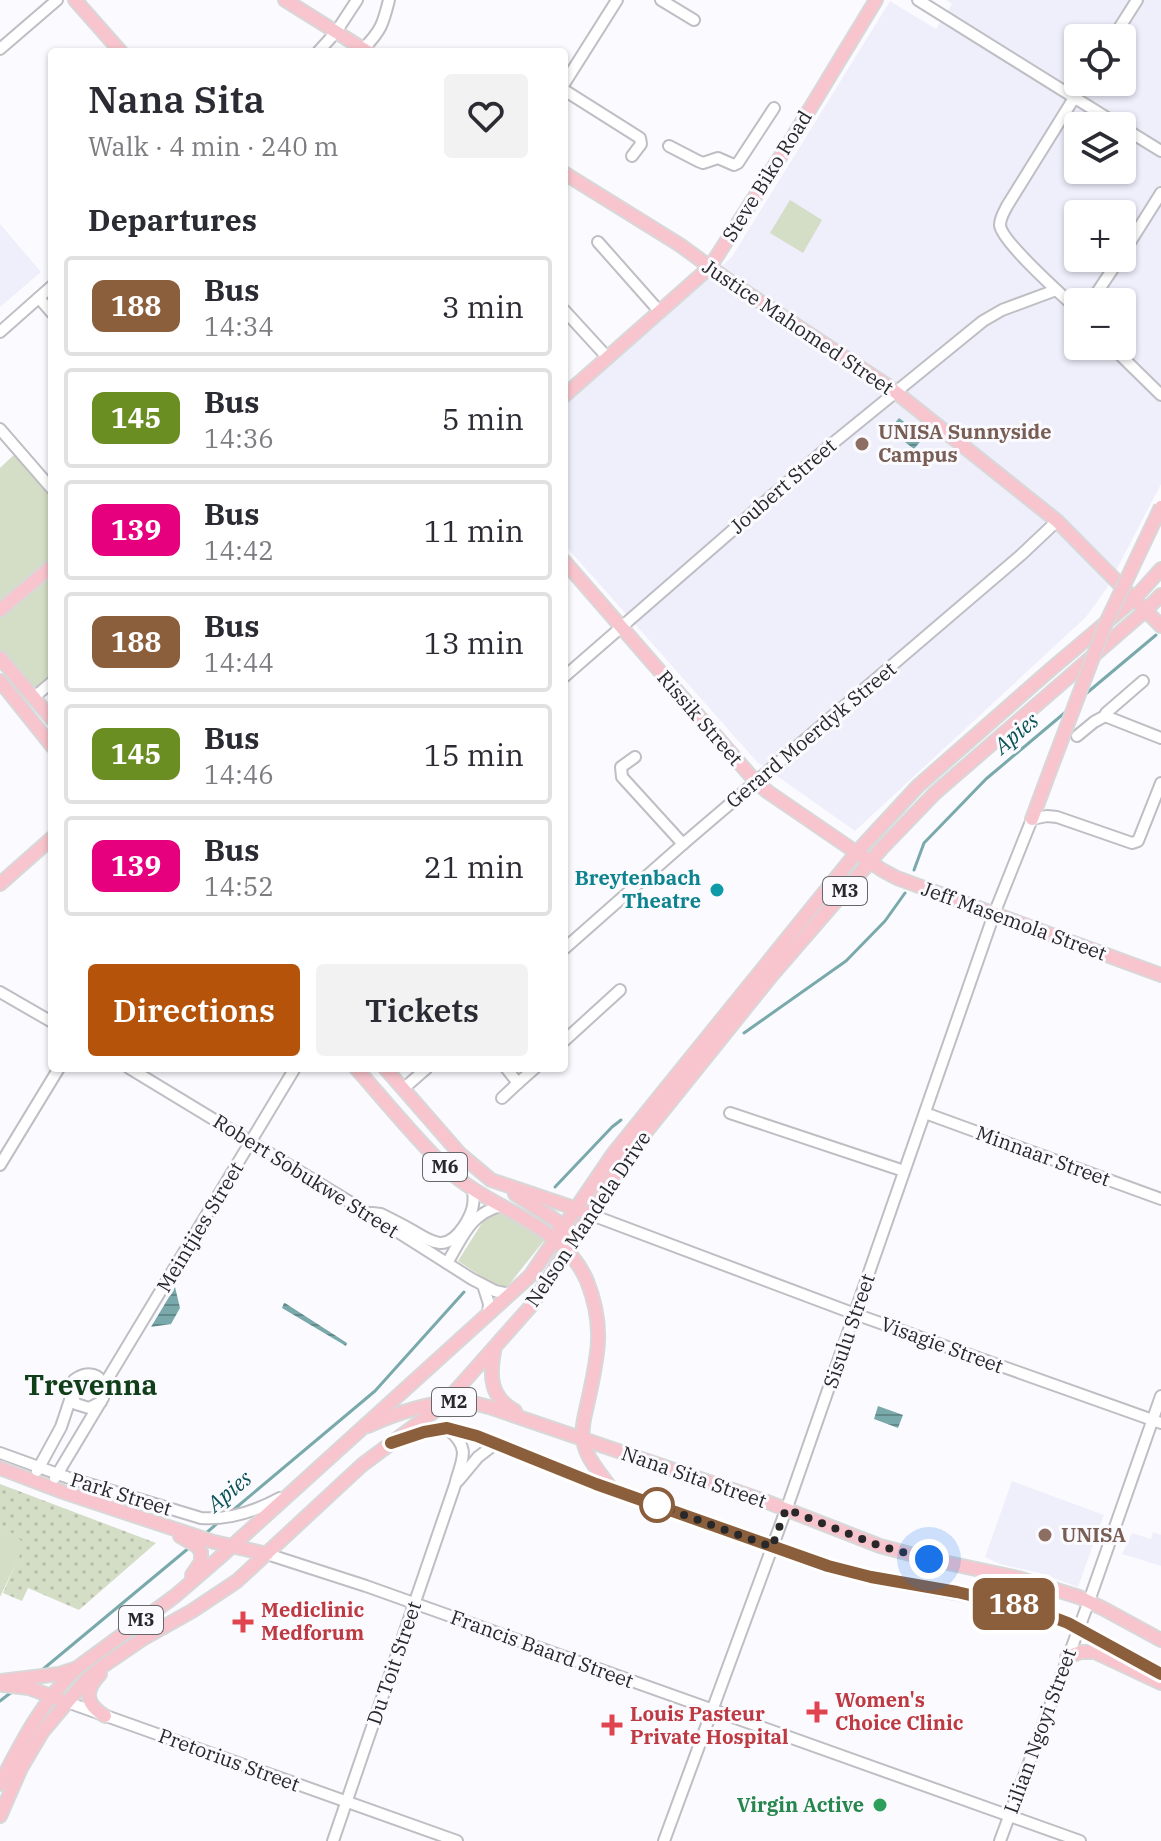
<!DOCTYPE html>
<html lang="en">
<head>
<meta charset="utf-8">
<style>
	:root { --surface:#fff; --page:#f2f2f3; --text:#2b2b33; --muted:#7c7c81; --line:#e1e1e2; --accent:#b45309 }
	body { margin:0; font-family:"IBM Plex Serif",serif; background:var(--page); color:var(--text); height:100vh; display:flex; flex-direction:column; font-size:30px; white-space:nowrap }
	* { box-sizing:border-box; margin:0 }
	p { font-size:26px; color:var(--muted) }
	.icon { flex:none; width:44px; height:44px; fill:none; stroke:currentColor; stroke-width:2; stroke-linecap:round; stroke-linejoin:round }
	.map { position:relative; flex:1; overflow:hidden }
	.sheet { position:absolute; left:48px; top:48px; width:520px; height:1024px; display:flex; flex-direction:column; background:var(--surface); border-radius:8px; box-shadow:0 2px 6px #0004 }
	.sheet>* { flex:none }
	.badge { padding:0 16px; border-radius:12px; font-size:28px; line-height:52px }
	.buttons { position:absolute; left:1064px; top:24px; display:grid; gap:16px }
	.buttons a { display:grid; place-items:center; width:72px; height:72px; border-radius:8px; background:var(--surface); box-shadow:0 2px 6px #0004; font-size:40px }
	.you { position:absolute; width:40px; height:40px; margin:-20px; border:6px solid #fff; border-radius:50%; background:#1a73e8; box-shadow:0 0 0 12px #1a73e833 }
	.map>.badge { position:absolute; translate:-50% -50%; box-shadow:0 0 0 4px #fff }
	h2 { padding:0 40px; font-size:30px; line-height:72px }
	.round { display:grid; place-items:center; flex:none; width:84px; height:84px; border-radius:8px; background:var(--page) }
	.summary { display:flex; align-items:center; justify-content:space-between; height:136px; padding:0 40px }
	h1 { font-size:38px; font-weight:600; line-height:60px }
	.primary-button { display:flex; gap:16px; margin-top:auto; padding:16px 40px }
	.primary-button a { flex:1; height:92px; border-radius:8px; background:var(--accent); color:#fff; font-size:32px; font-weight:600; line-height:92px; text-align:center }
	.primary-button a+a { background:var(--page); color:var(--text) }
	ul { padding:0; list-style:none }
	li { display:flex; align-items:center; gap:24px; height:100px; margin:0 16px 12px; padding:0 24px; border:4px solid var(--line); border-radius:8px }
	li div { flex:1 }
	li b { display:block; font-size:30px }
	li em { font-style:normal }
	li .badge { min-width:88px; font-weight:700; text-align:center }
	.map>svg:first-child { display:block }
	.built { fill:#efeffc; fill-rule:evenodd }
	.grass { fill:url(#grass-dots) }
	.green { fill:#d4ddc5 }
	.water { fill:url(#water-rules) }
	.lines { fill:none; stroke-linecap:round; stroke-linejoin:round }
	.stream { stroke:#79a9ab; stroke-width:3 }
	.minor-casing { stroke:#bebec4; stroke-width:14 }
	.major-casing { stroke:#d8d8d9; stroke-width:16 }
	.minor { stroke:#fff; stroke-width:10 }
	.major { stroke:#f8c4cd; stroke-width:12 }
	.major-bridge-casing { stroke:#d8d8d9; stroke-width:16; stroke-linecap:butt }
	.major-bridge { stroke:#f8c4cd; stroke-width:12 }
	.line-casing { stroke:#fff; stroke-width:18 }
	.line { stroke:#8b5e3c; stroke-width:12 }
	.walk { stroke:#28282a; stroke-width:8; stroke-dasharray:0 14.4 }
	.education-dot { fill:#8d6e63; stroke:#fbfbff; stroke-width:3 }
	.culture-dot { fill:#0f9aa8; stroke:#fbfbff; stroke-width:3 }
	.stop-dot { fill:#fff; stroke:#8b5e3c; stroke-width:4 }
	.health-dot { fill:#e0444e; stroke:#fbfbff; stroke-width:3 }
	.leisure-dot { fill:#2e9e5b; stroke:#fbfbff; stroke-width:3 }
	.labels { text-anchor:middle; stroke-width:6; stroke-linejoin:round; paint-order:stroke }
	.shield { fill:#fbfbff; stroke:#67676a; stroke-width:2 }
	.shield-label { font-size:18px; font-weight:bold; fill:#28282a }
	.street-label { font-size:20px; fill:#28282a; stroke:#fbfbff }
	.education-label { font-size:20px; font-weight:bold; fill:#785e54; stroke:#fbfbff; text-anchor:start }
	.culture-label { font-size:20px; font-weight:bold; fill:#0d838f; stroke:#fbfbff; text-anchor:end }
	.health-label { font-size:20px; font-weight:bold; fill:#be3a42; stroke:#fbfbff; text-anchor:start }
	.leisure-label { font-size:20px; font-weight:bold; fill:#27864d; stroke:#fbfbff; text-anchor:end }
	.water-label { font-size:22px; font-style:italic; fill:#0a5255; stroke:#fbfbff }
	.district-label { font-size:28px; font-weight:bold; fill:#103e19; stroke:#fbfbff }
</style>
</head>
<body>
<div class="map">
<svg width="1161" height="1841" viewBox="0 0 1161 1841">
	<defs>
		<pattern id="grass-dots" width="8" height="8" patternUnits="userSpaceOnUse" patternTransform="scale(2)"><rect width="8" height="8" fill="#d4ddc5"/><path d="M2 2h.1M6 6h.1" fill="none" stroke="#b6bea9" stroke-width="1.8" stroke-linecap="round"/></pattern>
		<pattern id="water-rules" width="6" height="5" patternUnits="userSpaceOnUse" patternTransform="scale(2)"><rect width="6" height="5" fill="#79a9ab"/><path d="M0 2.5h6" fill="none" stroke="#638a8b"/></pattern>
	</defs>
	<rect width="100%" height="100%" fill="#fbfbff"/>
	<g class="built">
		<path d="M946 0H1161V484L1107 588 1086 617 855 831 757 762 564 544V405L731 258 890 1 936 29 952 4ZM1078 38H1122V82H1078ZM1078 126H1122V170H1078ZM1078 214H1122V258H1078ZM1078 302H1122V346H1078Z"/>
		<polygon points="0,224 41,272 0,307"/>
		<polygon points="1012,1481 1104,1515 1078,1587 1039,1573 1000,1564 985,1557"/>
		<polygon points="1153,1532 1161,1535 1161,1566 1122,1554 1132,1533 1151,1539"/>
	</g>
	<polygon class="grass" points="0,1484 156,1543 79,1610 28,1588 22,1601 3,1593 24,1544 0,1523"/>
	<g class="green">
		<polygon points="790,200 822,220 803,253 770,233"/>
		<polygon points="17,452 52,495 52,675 33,692 0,652 0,468"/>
		<polygon points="494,1210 546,1238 504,1291 458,1261 489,1212"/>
		<polygon points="0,1523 25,1544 0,1597"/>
	</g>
	<g class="water">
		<polygon points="899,418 924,437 914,449 889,430"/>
		<polygon points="175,1287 180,1308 171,1324 151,1327"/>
		<polygon points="284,1303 285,1303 347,1343 346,1346 282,1308"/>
		<polygon points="878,1406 903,1415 898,1428 874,1419"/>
	</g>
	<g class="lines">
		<g class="stream">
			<polyline points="1082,697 1156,635"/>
			<polyline points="914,870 924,843 986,779 1068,710"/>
			<polyline points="744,1033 846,961 885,921 905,893"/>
			<polyline points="555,1187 612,1127 621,1120"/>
			<polyline points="232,1511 375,1391 464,1292"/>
			<polyline points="205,1534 220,1521"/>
			<polyline points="42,1670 190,1547"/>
			<polyline points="0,1701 13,1691"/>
		</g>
		<g class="minor-casing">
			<g id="minor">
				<polyline points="661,0 694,20"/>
				<polyline points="918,0 1120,126"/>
				<polyline points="1113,38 1137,0"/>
				<polyline points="0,49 57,0"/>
				<path d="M363 49C381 31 383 24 389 0"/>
				<polyline points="318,52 336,32 357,0"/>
				<polyline points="564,84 617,0"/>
				<polyline points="564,90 640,138 641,144 632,156"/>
				<polyline points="1122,127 1161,151"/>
				<polyline points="669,146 698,161 703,163 718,158 734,165 738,163 774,108"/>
				<polyline points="598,242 660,312"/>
				<polyline points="1122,255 1161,193"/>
				<polyline points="39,298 52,313"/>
				<polyline points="1086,302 1096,294 1120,258"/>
				<polyline points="564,310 608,358"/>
				<path d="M1078 310C1063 296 1001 241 1000 225 1000 218 1004 212 1007 206L1084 82"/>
				<polyline points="0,332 52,286"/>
				<polyline points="1111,346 1161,395"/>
				<polyline points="0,429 52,489"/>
				<polyline points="564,677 827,448 983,321 1002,310 1056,290"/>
				<polyline points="33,698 52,682"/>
				<polyline points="1105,716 1161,738"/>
				<polyline points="1077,736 1094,722 1105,716 1106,713 1143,681"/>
				<polyline points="635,757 621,767 622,777 683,844"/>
				<polyline points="564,949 683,844 1021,555 1057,521"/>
				<polyline points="0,992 52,1022"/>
				<polyline points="564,1041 620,990"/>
				<polyline points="129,1068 368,1213 472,1279 495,1291 510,1294"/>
				<polyline points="506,1068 518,1083 535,1068"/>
				<polyline points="403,1089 427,1068"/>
				<polyline points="502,1098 518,1083"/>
				<polyline points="730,1113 904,1171"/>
				<polyline points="925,1113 1161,1199"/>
				<polyline points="0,1165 59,1068"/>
				<path d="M372 1213 381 1214C391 1219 401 1224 410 1229 433 1243 446 1253 464 1226 472 1213 475 1205 473 1190"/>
				<polyline points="589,1214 855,1314 1161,1423"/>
				<path d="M447 1263C463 1237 469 1215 500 1206"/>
				<polyline points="483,1285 489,1304 488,1314"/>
				<polyline points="104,1385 295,1068"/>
				<path d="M0 1453 69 1478 201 1518C228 1520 256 1511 280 1498"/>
				<polyline points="37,1471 61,1427 71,1397"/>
				<path d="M55 1478 103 1398C108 1377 91 1367 74 1380L70 1392 76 1404 89 1408 101 1402"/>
				<polyline points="458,1481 478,1457 495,1444"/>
				<polyline points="267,1554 366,1586 1080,1841"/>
				<polyline points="67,1702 457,1841"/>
				<path d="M333 1841 455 1485C461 1460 472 1450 449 1430"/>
				<polyline points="664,1841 790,1499 994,914 1032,819 1047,816 1057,817 1132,843 1138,841 1161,783"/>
				<polyline points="1000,1841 1089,1601 1161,1396"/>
			</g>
		</g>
		<g class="major-casing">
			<g id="major">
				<polyline points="75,0 121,52"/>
				<polyline points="285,0 368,52"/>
				<polyline points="564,173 680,245 732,283 888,386 1057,521 1161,626"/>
				<polyline points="564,396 710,267 791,140 876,0"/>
				<polyline points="564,561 756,782 768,792 882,870 897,878 1161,975"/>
				<polyline points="0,610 52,566"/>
				<polyline points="0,658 52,719"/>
				<polyline points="0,681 52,746"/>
				<polyline points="1032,819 1051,768"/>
				<polyline points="0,884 52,838"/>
				<path d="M356 1068C385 1101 414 1137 446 1168 489 1210 562 1222 587 1281 605 1326 598 1356 588 1401 586 1412 581 1425 583 1437 584 1457 601 1473 612 1490"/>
				<polyline points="385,1068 460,1154 491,1180 580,1210"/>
				<polyline points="515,1194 557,1221 563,1235"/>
				<path d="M494 1352C489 1377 491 1398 515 1411"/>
				<path d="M368 1426C394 1414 434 1400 463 1402 472 1402 481 1405 489 1407L762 1500 880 1546 929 1559 1018 1578 1079 1597 1104 1609 1161 1640"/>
				<polyline points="402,1439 424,1432 447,1428 477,1436 596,1484 689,1516 772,1547 828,1566 871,1577 992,1600 1034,1610 1068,1623 1161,1674"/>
				<polyline points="0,1468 63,1492 214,1542 267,1554"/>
				<polyline points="180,1536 197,1546 201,1552 201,1562 192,1575"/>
				<polyline points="1067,1657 1081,1652 1095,1652 1161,1683"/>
				<path d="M100 1674C84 1691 85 1704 105 1716"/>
				<polyline points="0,1681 59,1674 74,1669"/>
				<polyline points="3,1685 29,1688 59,1699"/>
				<path d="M0 1784C21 1743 43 1700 77 1668L175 1596 219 1558 530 1276 613 1154 857 852 918 786 1050 670 1135 598 1161 569"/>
				<polyline points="0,1816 21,1768 43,1731 87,1679 103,1666 144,1638 192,1611 237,1581 362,1465 444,1404 531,1306 625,1158 772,975 882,848 935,793 1146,610 1161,595"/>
			</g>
		</g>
		<use href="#minor" class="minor"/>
		<use href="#major" class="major"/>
		<g class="major-bridge-casing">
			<polyline id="major-bridge" points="1051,768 1106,623 1161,507"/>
		</g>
		<use href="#major-bridge" class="major-bridge"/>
	</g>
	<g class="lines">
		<g class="line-casing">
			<polyline id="line" points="391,1443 424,1432 447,1428 477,1436 596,1484 828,1566 871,1577 957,1592 1034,1610 1068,1623 1161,1674"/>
		</g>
		<use href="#line" class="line"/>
		<polyline class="walk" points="657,1505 772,1547 786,1509 880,1546 929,1559"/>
	</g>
	<g class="education-dot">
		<circle cx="862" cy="444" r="8"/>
		<circle cx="1045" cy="1535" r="8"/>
	</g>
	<circle class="culture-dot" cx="717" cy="890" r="8"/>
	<circle class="stop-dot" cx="657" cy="1505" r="16"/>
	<g class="health-dot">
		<path d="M239 1610h8v8h8v8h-8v8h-8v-8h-8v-8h8z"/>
		<path d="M813 1700h8v8h8v8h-8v8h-8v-8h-8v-8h8z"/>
		<path d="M608 1713h8v8h8v8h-8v8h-8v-8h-8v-8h8z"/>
	</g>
	<circle class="leisure-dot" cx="880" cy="1805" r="8"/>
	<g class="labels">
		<g class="shield">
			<rect x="823" y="877" width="44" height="28" rx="6"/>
			<rect x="423" y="1153" width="44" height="28" rx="6"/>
			<rect x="432" y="1388" width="44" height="28" rx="6"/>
			<rect x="119" y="1606" width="44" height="28" rx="6"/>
		</g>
		<g class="shield-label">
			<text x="845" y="897">M3</text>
			<text x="445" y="1173">M6</text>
			<text x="454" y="1408">M2</text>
			<text x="141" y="1626">M3</text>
		</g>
		<g class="street-label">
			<text transform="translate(767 176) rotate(-58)" y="7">Steve Biko Road</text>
			<text transform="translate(798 327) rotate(34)" y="7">Justice Mahomed Street</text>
			<text transform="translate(783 486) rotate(-41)" y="7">Joubert Street</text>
			<text transform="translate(700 718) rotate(49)" y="7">Rissik Street</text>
			<text transform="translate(811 735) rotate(-40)" y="7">Gerard Moerdyk Street</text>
			<text transform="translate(1014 921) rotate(20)" y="7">Jeff Masemola Street</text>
			<text transform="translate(1043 1156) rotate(20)" y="7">Minnaar Street</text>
			<text transform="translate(306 1176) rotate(32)" y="7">Robert Sobukwe Street</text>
			<text transform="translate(588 1219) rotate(-56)" y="7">Nelson Mandela Drive</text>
			<text transform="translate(200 1227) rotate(-59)" y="7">Meintjies Street</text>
			<text transform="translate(849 1331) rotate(-71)" y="7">Sisulu Street</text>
			<text transform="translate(942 1345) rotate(20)" y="7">Visagie Street</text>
			<text transform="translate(694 1477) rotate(19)" y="7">Nana Sita Street</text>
			<text transform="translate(121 1494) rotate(17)" y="7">Park Street</text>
			<text transform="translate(542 1649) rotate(20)" y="7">Francis Baard Street</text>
			<text transform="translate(394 1663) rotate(-71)" y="7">Du Toit Street</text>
			<text transform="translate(1040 1731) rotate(-70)" y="7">Lilian Ngoyi Street</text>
			<text transform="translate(229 1760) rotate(20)" y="7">Pretorius Street</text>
		</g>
		<g class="education-label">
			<text x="878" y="439">UNISA Sunnyside<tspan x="878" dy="23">Campus</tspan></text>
			<text x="1061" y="1542">UNISA</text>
		</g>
		<g class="culture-label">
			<text x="701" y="885">Breytenbach<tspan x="701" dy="23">Theatre</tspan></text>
		</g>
		<g class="health-label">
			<text x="261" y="1617">Mediclinic<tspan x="261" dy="23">Medforum</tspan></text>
			<text x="835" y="1707">Women's<tspan x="835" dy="23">Choice Clinic</tspan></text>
			<text x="630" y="1721">Louis Pasteur<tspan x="630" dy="23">Private Hospital</tspan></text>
		</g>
		<g class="leisure-label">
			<text x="864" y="1812">Virgin Active</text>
		</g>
		<g class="water-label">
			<text transform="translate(1016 733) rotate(-40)" y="8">Apies</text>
			<text transform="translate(229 1491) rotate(-40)" y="8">Apies</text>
		</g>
		<g class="district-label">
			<text x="91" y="1395">Trevenna</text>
		</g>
	</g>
</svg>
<div class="buttons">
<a><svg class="icon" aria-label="locate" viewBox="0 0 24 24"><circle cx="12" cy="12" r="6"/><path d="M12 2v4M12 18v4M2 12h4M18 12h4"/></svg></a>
<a><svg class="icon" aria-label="layers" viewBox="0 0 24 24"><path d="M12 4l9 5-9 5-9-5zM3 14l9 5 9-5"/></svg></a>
<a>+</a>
<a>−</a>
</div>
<div class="you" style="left:929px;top:1559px"></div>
<b class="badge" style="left:1014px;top:1604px;background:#8b5e3c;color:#fff">188</b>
<section class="sheet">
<div class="summary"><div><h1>Nana Sita</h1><p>Walk · 4 min · 240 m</p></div><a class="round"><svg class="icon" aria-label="heart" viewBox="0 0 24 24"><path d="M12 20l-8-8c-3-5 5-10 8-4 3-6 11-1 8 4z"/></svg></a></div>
<h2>Departures</h2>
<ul>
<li><span class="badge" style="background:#8b5e3c;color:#fff">188</span><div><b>Bus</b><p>14:34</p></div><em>3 min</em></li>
<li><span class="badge" style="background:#6b8e23;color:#fff">145</span><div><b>Bus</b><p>14:36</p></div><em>5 min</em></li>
<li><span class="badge" style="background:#e6007e;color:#fff">139</span><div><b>Bus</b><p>14:42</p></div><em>11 min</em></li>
<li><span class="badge" style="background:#8b5e3c;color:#fff">188</span><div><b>Bus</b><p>14:44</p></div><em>13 min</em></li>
<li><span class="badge" style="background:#6b8e23;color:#fff">145</span><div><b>Bus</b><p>14:46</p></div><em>15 min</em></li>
<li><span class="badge" style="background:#e6007e;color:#fff">139</span><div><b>Bus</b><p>14:52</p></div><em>21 min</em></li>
</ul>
<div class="primary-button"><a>Directions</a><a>Tickets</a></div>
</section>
</div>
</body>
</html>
